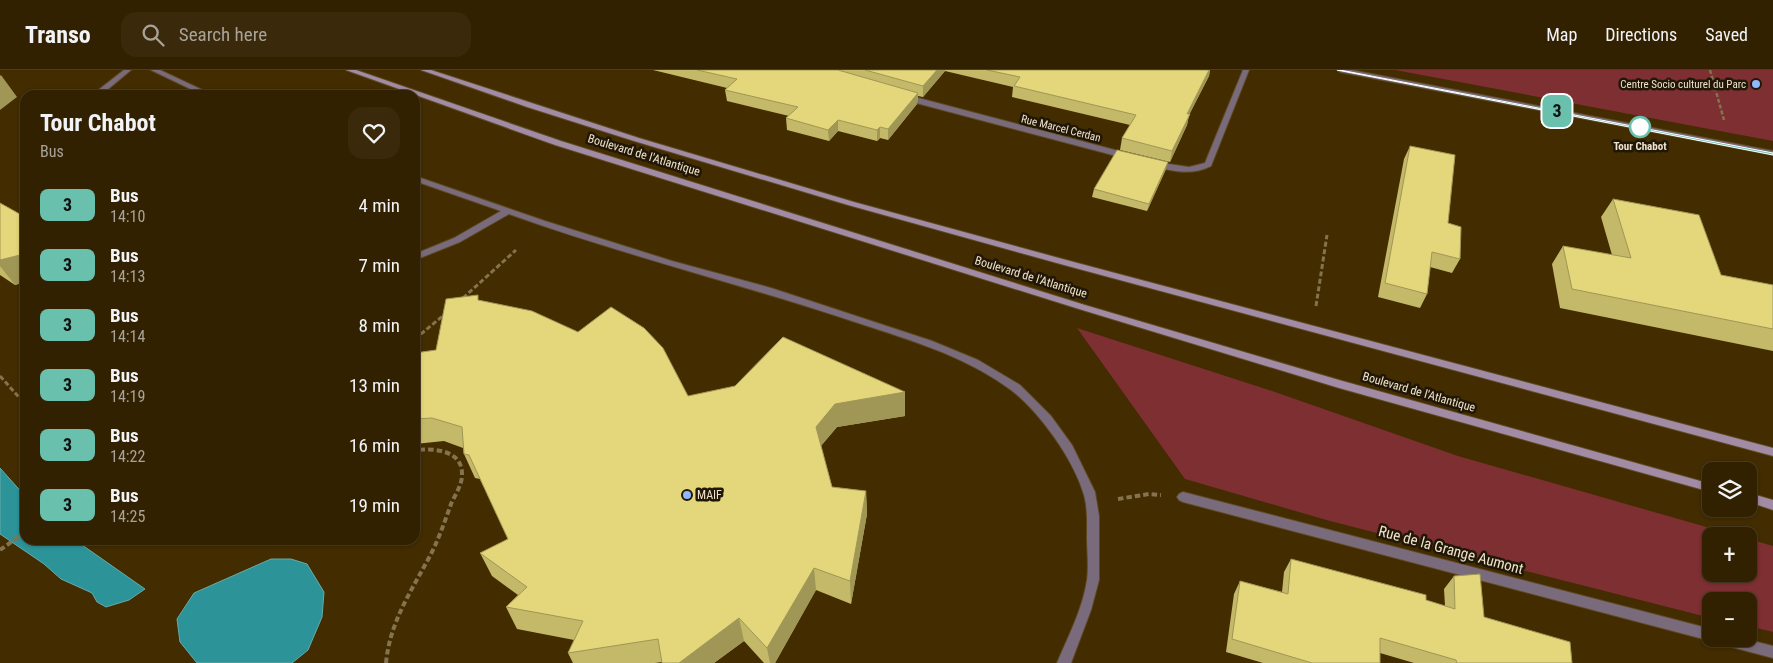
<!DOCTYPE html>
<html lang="en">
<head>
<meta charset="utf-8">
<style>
	:root { --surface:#322100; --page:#3a290a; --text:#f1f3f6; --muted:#a8a399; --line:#4d3e22 }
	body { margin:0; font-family:"Roboto Condensed",sans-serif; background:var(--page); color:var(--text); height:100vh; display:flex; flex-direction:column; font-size:19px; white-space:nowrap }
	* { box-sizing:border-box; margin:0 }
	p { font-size:16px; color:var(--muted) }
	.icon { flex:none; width:28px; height:28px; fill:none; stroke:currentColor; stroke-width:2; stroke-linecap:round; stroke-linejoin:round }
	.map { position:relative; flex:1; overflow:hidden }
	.side { position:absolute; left:20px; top:20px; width:400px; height:455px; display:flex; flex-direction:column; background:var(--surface); border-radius:15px; box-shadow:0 1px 4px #0004,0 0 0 1px var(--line) }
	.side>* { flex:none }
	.badge { padding:0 10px; border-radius:8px; font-size:18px; line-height:32px }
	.tools { position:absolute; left:1702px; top:392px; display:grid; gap:10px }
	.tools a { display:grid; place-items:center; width:55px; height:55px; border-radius:10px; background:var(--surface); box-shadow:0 1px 4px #0004,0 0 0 1px var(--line); font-size:25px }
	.map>.badge { position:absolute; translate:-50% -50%; box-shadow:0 0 0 2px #fff }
	.round { display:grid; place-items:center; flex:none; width:52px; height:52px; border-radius:15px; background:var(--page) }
	.overview { display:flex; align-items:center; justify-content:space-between; height:85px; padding:0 20px }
	h1 { font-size:24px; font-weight:700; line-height:38px }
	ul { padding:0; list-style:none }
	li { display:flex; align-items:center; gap:15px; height:60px; padding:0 20px }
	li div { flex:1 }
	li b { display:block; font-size:19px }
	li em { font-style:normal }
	li .badge { min-width:55px; font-weight:700; text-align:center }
	header { display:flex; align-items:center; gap:30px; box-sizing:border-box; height:70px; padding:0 25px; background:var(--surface); border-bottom:1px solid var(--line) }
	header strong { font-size:24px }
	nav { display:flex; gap:28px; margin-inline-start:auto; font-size:18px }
	.search { width:350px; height:45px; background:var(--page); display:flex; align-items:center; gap:12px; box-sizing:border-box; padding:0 18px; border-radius:15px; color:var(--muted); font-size:19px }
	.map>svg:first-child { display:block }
	.green { fill:#7d2f32 }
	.water { fill:#2c9399; stroke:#67aba8 }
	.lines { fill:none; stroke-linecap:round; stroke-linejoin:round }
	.lane-casing { stroke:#5e4921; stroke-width:2 }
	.street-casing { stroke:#5e4921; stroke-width:2 }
	.secondary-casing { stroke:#5e4921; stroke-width:2 }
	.path-far2 { stroke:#85724e; stroke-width:2.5; stroke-dasharray:4 2; stroke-linecap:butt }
	.path-far1 { stroke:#85724e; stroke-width:3; stroke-dasharray:5 2.5; stroke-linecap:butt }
	.path { stroke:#85724e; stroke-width:4; stroke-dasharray:5.5 3; stroke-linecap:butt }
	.lane { fill:#796b7b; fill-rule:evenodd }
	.street { fill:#796b7b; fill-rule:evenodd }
	.secondary { fill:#a18ba5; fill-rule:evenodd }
	.wall { fill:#c4b869 }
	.shaded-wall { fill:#a09655 }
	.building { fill:#e4d67a; stroke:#a09655 }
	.line { fill:#69c0ac; stroke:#fff }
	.poi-dot { fill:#90b8fd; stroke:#211706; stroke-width:2 }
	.stop-dot { fill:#fff; stroke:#69c0ac; stroke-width:2.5 }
	.labels { text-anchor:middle; stroke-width:5; stroke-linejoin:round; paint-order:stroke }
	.far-poi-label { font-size:11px; fill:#f0e3cc; stroke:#211706; text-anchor:end }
	.far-street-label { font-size:11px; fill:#f0e3cc; stroke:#211706 }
	.far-stop-label { font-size:11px; font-weight:bold; fill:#f0e3cc; stroke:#211706 }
	.street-label { font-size:12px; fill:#f0e3cc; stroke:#211706 }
	.poi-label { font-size:12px; fill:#f0e3cc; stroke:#211706; text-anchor:start }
	.near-street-label { font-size:15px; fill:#f0e3cc; stroke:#211706 }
</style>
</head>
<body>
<header>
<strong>Transo</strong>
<div class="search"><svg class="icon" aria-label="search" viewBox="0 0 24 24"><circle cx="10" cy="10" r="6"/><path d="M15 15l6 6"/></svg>Search here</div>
<nav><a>Map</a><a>Directions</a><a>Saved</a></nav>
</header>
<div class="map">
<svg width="1773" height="593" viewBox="0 0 1773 593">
	<rect width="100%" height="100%" fill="#422c00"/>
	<g class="green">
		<polygon points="1395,0 1773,0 1773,71"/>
		<polygon points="1077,258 1269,320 1458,386 1738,466 1711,466 1711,504 1749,504 1749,469 1773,476 1773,562 1749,556 1749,531 1711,531 1711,548 1330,451 1185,409"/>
	</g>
	<g class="water">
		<polygon points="0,398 25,426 25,470 75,470 145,519 129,530 106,537 97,532 92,523 61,509 44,494 0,464"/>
		<polygon points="271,489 291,489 307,494 324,522 322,547 308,580 292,593 197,593 180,572 177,549 194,523"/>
	</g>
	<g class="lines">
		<g class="lane-casing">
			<g id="lane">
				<polygon points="124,0 131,0 101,25 92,25"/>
				<polygon points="151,0 160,0 213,25 203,25"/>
				<path d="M415 106 545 151 672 191 771 218 932 271 978 290 1020 315 1051 346 1072 375 1095 422 1099 446V510L1091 540 1071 593H1057C1068 567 1083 538 1087 510 1089 496 1087 481 1087 468 1087 453 1088 436 1083 422 1073 389 1039 341 1011 320 963 284 903 268 846 249 734 212 620 184 509 144L460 172 415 190V184L454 168 501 141 415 111Z"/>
			</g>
		</g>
		<g class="street-casing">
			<g id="street">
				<path d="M1243 0H1249L1211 96C1191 106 1172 101 1152 96L1151 94 1155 92 1189 97 1205 93Z"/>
				<polygon points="1337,0 1351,0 1773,81 1773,85 1340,2"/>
				<polygon points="901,25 907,25 1130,84 1131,86 1127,88 1124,88 901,29"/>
				<polygon points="1183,422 1711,559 1711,569 1716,569 1711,571 1183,432 1179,430 1177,427 1179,424"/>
				<polygon points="1718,569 1745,569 1773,576 1773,588 1724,575 1719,573"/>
			</g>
		</g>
		<g class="secondary-casing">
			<g id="secondary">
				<polygon points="346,0 356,0 561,71 1085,235 1339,310 1711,414 1711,422 1339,318 1079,239 555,75"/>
				<polygon points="421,0 431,0 639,68 854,132 1070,191 1773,378 1773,386 1064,195 848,135 634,71 527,37"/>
				<polygon points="1749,423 1773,430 1773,440 1749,432"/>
			</g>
		</g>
		<polyline class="path-far2" points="1710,0 1724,50"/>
		<g class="path-far1">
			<polyline points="463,228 516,180"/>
			<polyline points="1316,236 1327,165"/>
			<polyline points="415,269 445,244"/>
			<polyline points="0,306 25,334"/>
		</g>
		<g class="path">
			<polyline points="1118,429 1149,424 1161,425"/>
			<polyline points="0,480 25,462"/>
			<path d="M386 593C390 551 412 520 431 484 439 468 445 451 451 434 455 425 462 415 462 405 463 380 434 378 415 380"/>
		</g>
		<use href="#lane" class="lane"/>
		<use href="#street" class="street"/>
		<use href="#secondary" class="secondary"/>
	</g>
	<g class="wall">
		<polygon points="653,0 1210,0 1209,6 1189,45 1187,55 1170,92 1120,80 1122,68 1130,55 1012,27 1013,17 945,1 923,27 918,26 917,34 888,70 880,68 877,71 838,61 829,71 787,60 786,48 789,46 727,31 725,20 727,18"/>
		<polygon points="1410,76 1448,153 1460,189 1452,203 1430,197 1427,224 1420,238 1378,227 1404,89"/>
		<polygon points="1166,99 1147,141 1092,127 1094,119"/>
		<polygon points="1613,129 1721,205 1773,215 1773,281 1560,238 1552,194 1563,176 1612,185 1601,147"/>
		<polygon points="0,133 25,147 25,212 15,215 0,205"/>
		<polygon points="481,231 688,326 905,322 905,346 837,357 821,376 832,417 866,421 867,444 851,534 816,520 775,593 764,593 744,571 714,593 662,593 662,592 655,593 573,593 568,583 574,570 517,559 506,537 518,525 492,506 480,483 508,469 480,409 475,408 464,384 463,378 444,371 415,374 415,283 436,280"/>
		<polygon points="1291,489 1445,536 1444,519 1454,506 1484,547 1572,593 1414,593 1380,583 1380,593 1263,593 1226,582 1234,524 1240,511 1282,522 1284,502"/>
	</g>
	<g class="shaded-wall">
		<polygon points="937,0 945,0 945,1 923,27 923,16"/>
		<polygon points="1209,0 1210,0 1209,6 1189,45 1187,55 1170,92 1172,81 1187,44"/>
		<polygon points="1,5 17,27 0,40 0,6"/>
		<polygon points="918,23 917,34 888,70 888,59"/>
		<polygon points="838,50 838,61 829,71 828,60"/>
		<polygon points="880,57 880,68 877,71 877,60"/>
		<polygon points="1168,92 1166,99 1147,141 1149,134"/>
		<polygon points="20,185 25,191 25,212 15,215 0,196 0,190"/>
		<polygon points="905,322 905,346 837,357 817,380 816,357 835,334"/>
		<polygon points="866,421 867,444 851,534 850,511"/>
		<polygon points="814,498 816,520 775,593 770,593 767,578"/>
		<polygon points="739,548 744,571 714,593 679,593"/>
	</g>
	<g class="building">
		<polygon points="697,0 838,0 918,23 888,59 880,57 877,60 838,50 828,60 786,48 798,37 725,20 737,9"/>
		<polygon points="865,0 937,0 923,16"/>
		<polygon points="987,0 1209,0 1187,44 1190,44 1172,81 1122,68 1136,45 1014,16 1020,7"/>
		<polygon points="1410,76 1455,85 1448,153 1461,157 1460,189 1432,182 1427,224 1385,213"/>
		<polygon points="1117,80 1168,92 1149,134 1094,119"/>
		<polygon points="1613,129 1699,145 1721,205 1773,215 1773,259 1572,219 1563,176 1631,188"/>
		<polygon points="0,133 25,147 25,188 20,185 0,190"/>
		<polygon points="478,225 478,230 532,241 578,262 611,237 644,258 663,278 688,326 735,316 783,267 905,322 835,334 816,357 832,417 866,421 850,511 814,498 767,578 739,548 679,593 662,593 658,569 568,583 583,551 506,537 527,517 480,483 508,469 469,385 464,384 462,357 432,348 415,349 415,283 436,280 446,229"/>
		<polygon points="1291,489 1426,525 1426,530 1455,539 1454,506 1480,504 1484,547 1570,572 1572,593 1457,593 1456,590 1380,568 1380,593 1312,593 1232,569 1240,511 1288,524"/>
	</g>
	<polygon class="line" points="1337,0 1340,0 1773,83 1773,85"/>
	<g class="poi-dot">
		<circle cx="1756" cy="14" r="5"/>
		<circle cx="687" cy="425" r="5"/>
	</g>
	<circle class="stop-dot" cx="1640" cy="57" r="10"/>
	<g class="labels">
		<g class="far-poi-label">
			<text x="1746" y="18">Centre Socio culturel du Parc</text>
		</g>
		<g class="far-street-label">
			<text transform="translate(1061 58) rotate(14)" y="4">Rue Marcel Cerdan</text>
		</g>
		<g class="far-stop-label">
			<text x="1640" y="80">Tour Chabot</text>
		</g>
		<g class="street-label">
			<text transform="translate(644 85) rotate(17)" y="4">Boulevard de l'Atlantique</text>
			<text transform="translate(1031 207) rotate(17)" y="4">Boulevard de l'Atlantique</text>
			<text transform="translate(1419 322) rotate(16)" y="4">Boulevard de l'Atlantique</text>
		</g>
		<g class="poi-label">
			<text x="697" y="429">MAIF</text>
		</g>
		<g class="near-street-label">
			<text transform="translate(1451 480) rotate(15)" y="5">Rue de la Grange Aumont</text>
		</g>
	</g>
</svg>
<div class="tools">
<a><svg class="icon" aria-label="layers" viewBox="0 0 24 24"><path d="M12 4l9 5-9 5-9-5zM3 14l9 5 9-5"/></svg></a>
<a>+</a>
<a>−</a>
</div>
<b class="badge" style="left:1557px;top:41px;background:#69c0ac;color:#111">3</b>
<section class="side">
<div class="overview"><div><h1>Tour Chabot</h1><p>Bus</p></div><a class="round"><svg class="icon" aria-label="heart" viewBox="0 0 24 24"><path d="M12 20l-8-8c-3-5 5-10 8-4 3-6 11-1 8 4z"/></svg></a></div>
<ul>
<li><span class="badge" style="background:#69c0ac;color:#111">3</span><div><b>Bus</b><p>14:10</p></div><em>4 min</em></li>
<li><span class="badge" style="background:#69c0ac;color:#111">3</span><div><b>Bus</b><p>14:13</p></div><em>7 min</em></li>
<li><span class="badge" style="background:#69c0ac;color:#111">3</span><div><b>Bus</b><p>14:14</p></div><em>8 min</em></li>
<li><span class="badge" style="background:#69c0ac;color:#111">3</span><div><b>Bus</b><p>14:19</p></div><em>13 min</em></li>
<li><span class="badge" style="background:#69c0ac;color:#111">3</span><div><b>Bus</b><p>14:22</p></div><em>16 min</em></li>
<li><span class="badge" style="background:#69c0ac;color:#111">3</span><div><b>Bus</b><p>14:25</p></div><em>19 min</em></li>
</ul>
</section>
</div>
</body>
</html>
